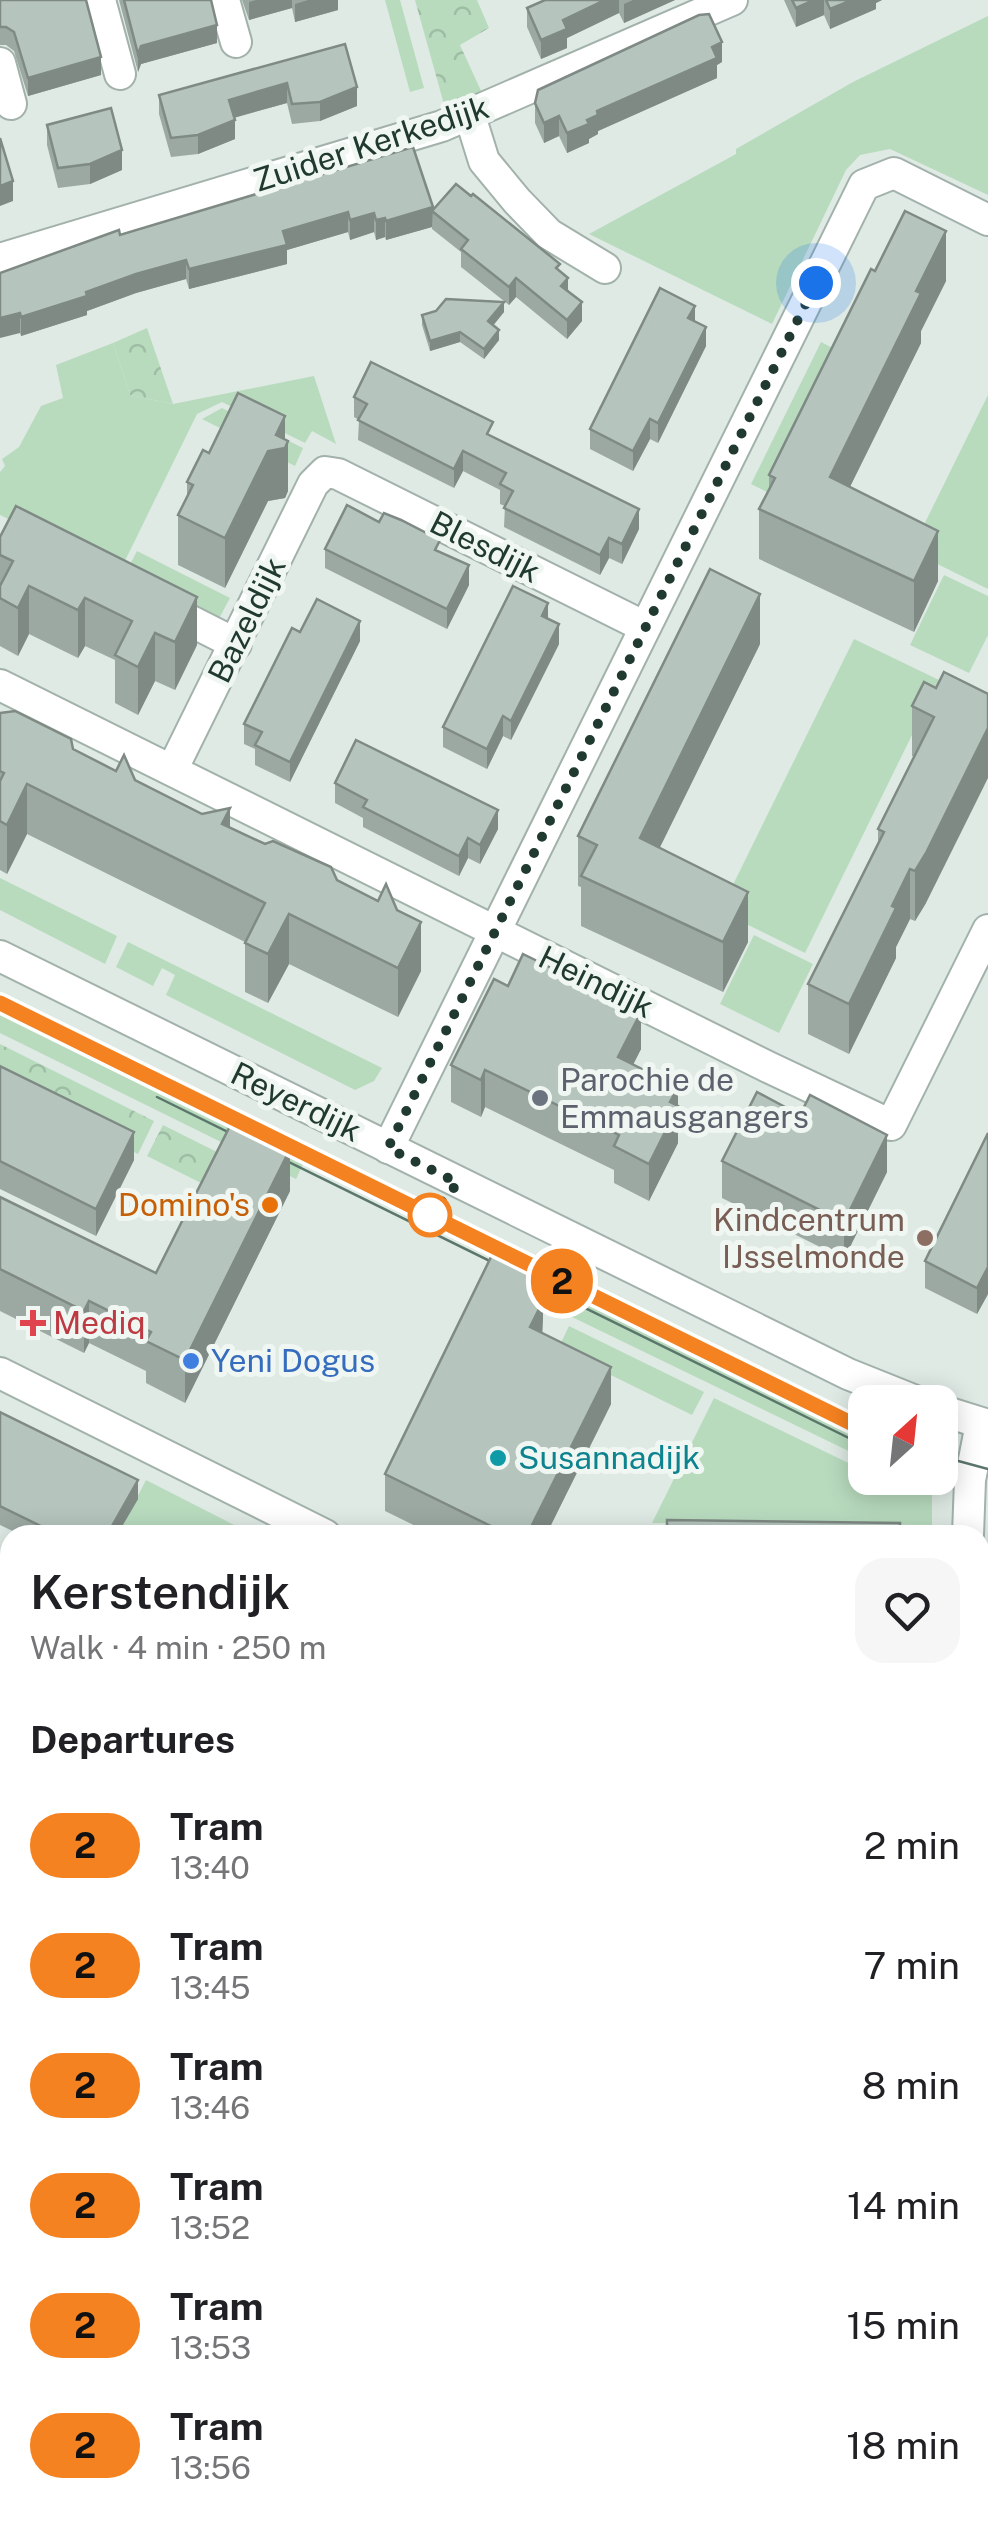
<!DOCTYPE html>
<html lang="en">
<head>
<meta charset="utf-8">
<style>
	:root { --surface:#fff; --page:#f6f6f6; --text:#202124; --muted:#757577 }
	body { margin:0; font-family:"Public Sans",sans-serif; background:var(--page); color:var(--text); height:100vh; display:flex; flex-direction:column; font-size:38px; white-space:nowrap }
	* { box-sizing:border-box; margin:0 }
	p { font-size:32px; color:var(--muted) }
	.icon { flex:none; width:55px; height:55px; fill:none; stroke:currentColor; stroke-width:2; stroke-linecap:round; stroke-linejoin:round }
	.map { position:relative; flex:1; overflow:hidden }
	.details { position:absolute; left:0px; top:1525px; width:990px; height:1002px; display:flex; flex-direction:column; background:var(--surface); border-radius:30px 30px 0 0; box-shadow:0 5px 25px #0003 }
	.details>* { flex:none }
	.badge { padding:0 20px; border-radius:32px; font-size:35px; line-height:65px }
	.needle { width:65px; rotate:27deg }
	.buttons { position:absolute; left:848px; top:1385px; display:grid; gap:20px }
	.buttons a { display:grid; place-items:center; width:110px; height:110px; border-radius:20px; background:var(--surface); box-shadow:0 5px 25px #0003; font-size:50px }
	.you { position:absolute; width:50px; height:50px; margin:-25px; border:8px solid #fff; border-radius:50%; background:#1a73e8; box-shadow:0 0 0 15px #1a73e833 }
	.map>.badge { position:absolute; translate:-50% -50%; box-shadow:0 0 0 5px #fff }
	h2 { padding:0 30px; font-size:38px; line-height:90px }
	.round { display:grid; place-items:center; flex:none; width:105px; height:105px; border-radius:30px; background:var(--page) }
	.headline { display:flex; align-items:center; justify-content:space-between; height:170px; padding:0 30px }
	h1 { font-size:48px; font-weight:600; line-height:75px }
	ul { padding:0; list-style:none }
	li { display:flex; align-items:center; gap:30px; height:120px; padding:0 30px }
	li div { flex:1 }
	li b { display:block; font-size:38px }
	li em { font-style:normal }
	li .badge { min-width:110px; font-weight:700; text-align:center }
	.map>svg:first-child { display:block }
	.green { fill:#b8dbbe }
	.forest { fill:url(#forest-crowns) }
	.water { fill:url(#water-waves) }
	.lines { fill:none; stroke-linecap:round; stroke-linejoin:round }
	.minor-casing { stroke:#a2b2aa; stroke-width:34 }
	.minor { stroke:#fff; stroke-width:30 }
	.tram { stroke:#5b766b; stroke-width:2.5 }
	.wall { fill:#9ca9a3 }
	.shaded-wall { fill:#7f8a84 }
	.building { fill:#b5c5bd; stroke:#7f8a84; stroke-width:2.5 }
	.line-casing { stroke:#fff; stroke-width:22 }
	.line { stroke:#f58220; stroke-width:15 }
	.walk { stroke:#213a30; stroke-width:10; stroke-dasharray:0 18 }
	.worship-dot { fill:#6b7280; stroke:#f0f7f2; stroke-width:4 }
	.food-dot { fill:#e8710a; stroke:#f0f7f2; stroke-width:4 }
	.stop-dot { fill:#fff; stroke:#f58220; stroke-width:5 }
	.education-dot { fill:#8d6e63; stroke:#f0f7f2; stroke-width:4 }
	.health-dot { fill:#e0444e; stroke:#f0f7f2; stroke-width:4 }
	.shop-dot { fill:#3f7fe0; stroke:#f0f7f2; stroke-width:4 }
	.culture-dot { fill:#0f9aa8; stroke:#f0f7f2; stroke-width:4 }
	.labels { text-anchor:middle; stroke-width:10; stroke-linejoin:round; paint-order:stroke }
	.street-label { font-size:32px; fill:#213a30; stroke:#f0f7f2 }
	.worship-label { font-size:32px; fill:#5b616d; stroke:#f0f7f2; text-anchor:start }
	.food-label { font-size:32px; fill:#c56008; stroke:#f0f7f2; text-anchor:end }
	.education-label { font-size:32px; fill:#785e54; stroke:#f0f7f2; text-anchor:end }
	.health-label { font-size:32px; fill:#be3a42; stroke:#f0f7f2; text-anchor:start }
	.shop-label { font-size:32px; fill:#366cbe; stroke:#f0f7f2; text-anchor:start }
	.culture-label { font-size:32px; fill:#0d838f; stroke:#f0f7f2; text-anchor:start }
</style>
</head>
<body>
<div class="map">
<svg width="988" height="2527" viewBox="0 0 988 2527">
	<defs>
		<pattern id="forest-crowns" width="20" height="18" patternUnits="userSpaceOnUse" patternTransform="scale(2.5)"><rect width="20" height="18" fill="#b8dbbe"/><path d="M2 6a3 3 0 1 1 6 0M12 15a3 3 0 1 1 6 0" fill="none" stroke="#9ebda4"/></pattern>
		<pattern id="water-waves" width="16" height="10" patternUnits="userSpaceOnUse" patternTransform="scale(2.5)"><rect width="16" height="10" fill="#88cbce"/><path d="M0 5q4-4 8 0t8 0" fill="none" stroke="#6fa6a8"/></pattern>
	</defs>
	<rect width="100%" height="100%" fill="#dfeae4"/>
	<g class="green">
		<polygon points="385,0 400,0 424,88 410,92"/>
		<polygon points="988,16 988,195 890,149 860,155 846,170 772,324 589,234 736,154 736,149 853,82"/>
		<polygon points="821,342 848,356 777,497 751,484"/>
		<polygon points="113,343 130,395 173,404 314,376 336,444 312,431 305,443 222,402 197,414 119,573 0,515 0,472 5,466 2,459 19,447 41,406 63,398 56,365"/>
		<polygon points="988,395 988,589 911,551"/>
		<polygon points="222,408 303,448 295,466 202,419"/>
		<polygon points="137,551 230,598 217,622 124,576"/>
		<polygon points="944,575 988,596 988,635 969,673 910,645"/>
		<polygon points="854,639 939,680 805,953 720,911"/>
		<polygon points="0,878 117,936 105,964 0,910"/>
		<polygon points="754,935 813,964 779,1033 720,1004"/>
		<polygon points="128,942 382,1068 374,1081 355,1090 166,995 175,975 162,968 153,986 116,967"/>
		<polygon points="0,996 310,1149 296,1179 0,1033"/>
		<polygon points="554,1271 865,1422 865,1459 539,1301"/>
		<polygon points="569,1326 704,1392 692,1415 558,1349"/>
		<polygon points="714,1398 865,1471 865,1478 881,1478 932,1493 932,1525 652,1523"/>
		<polygon points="940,1449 946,1451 956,1489 919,1478 940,1478"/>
		<polygon points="146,1480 244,1530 242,1535 118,1535"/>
		<rect x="0" y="1640" width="10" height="49"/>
		<polygon points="174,2518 228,2518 228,2527 172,2527"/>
		<rect x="270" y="2518" width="78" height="9"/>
	</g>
	<g class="forest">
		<polygon points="415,0 477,0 489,28 460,45 482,93 445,108"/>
		<polygon points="147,328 173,404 130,395 113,343"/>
		<polygon points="0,1044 154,1121 138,1154 0,1086"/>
		<polygon points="163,1125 227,1157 211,1188 147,1156"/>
	</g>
	<g class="water">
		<polygon points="0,1556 10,1561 10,1640 0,1640"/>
		<rect x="228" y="2518" width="42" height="9"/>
	</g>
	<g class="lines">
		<g class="minor-casing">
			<g id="minor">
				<polyline points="100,0 120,74"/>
				<polyline points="224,0 236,42"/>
				<polyline points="0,63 11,104"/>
				<polyline points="470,116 484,161 517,201 549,234 605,268"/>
				<polyline points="0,259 442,126 732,0"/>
				<polyline points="163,607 236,644"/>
				<polyline points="0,685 768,1067 891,1125 988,930"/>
				<polyline points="172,770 313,484 325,472 338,474 645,627"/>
				<polyline points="0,956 848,1374 918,1402"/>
				<polyline points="388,1148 864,185 894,173 988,220"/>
				<polyline points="0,1373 325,1535"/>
				<polyline points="940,1410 988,1425"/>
				<polyline points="968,1535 970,1480 981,1424"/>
				<polyline points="980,2112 988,2112"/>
				<polyline points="962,2518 962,2527"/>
				<polyline points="489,2527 489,2518"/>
			</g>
		</g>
		<use href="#minor" class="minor"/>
		<g class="tram">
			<polyline points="0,1003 865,1430"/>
			<polyline points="157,1097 865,1446"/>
			<polyline points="940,1456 988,1469"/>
		</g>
	</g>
	<g class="wall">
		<polygon points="0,0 101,75 28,96 14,51 6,45 0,45"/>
		<polygon points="119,0 211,0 217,43 141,64 138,72"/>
		<polygon points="242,0 338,0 338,10 295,22 292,8 249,20"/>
		<polygon points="545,0 675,0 624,23 619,13 567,38 567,48 541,59 527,27 527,8"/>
		<polygon points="784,0 882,0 876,3 876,9 830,29 824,15 796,27"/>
		<polygon points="345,44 357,106 320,121 292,124 287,103 234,118 235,139 198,154 171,157 159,114 159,95"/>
		<polygon points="722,62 717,65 717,78 598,131 598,134 589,139 589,143 567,153 559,136 544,143 535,123 535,103"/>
		<polygon points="47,125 122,170 90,184 58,188 47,145"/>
		<polygon points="413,147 433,209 560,271 582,321 567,339 516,297 509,305 461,267 461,252 432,229 432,227 386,240 385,237 376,240 374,232 350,240 348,232 287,250 287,264 189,289 186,279 136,293 87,311 87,315 21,336 0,273 120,235"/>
		<polygon points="875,271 946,281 921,331 921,343 850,487 938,581 914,632 759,559 759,509 769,491 769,475"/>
		<polygon points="504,312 493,325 499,340 484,359 460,342 430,351 422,325 422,315"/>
		<polygon points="695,321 706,346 658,443 650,439 633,471 590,449 590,429"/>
		<polygon points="354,397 493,437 639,529 622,564 609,558 600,575 504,527 505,506 500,504 500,490 463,471 454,488 358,440 359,420 354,417"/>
		<polygon points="285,439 288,491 285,498 268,501 225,588 178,565 178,515 187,496 187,482 209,453"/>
		<polygon points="0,537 197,645 175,690 155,681 138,715 115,703 115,660 85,646 78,658 29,634 18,656 0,646"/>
		<polygon points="325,549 440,552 469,585 447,629 325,568"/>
		<polygon points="300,632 360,641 290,782 255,765 255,749 244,744 244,724"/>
		<polygon points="559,644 511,740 503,736 487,769 443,747 443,727"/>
		<polygon points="760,644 659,848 748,942 723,992 581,926 581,887 578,886 578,836"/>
		<polygon points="936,688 926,903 915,921 910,919 896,947 896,958 849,1054 808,1034 808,984 878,842 878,829 914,757 912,756 912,706"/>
		<polygon points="0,713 337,880 421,971 398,1017 289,964 268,1003 245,992 245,942 27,834 7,874 0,870"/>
		<polygon points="335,783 498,829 480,864 468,858 459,876 363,827 363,818 335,803"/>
		<polygon points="641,1049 633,1065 678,1087 678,1143 649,1201 614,1183 614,1170 485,1107 481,1117 451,1102 451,1065"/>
		<polygon points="0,1066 134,1160 96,1236 0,1189"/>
		<polygon points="988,1133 988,1294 977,1314 925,1288 925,1261"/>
		<polygon points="722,1161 887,1172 844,1259 722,1198"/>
		<polygon points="290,1191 185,1403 146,1383 146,1371 89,1343 84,1353 0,1311 0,1197 156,1273"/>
		<polygon points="543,1317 542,1333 611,1404 546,1535 434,1535 385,1511 385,1474"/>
		<polygon points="0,1412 138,1499 117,1535 21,1535 0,1525"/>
		<rect x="0" y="1708" width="10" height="55"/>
		<polygon points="0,1816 10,1816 10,1874 0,1873"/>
		<rect x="0" y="1903" width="10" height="328"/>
		<rect x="0" y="2293" width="10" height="92"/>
		<rect x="0" y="2438" width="10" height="56"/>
		<rect x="427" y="2518" width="28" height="6"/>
	</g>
	<g class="shaded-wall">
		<polygon points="256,0 292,0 292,8 249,20 249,2"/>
		<polygon points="308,0 338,0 338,10 295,22 295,4"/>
		<polygon points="605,0 619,0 619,13 567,38 567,48 541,59 541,40 563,20"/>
		<polygon points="633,0 675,0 624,23 624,4"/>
		<polygon points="814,0 824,0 824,15 796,27 796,8"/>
		<polygon points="852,0 882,0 876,3 876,9 830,29 830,9"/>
		<polygon points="217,25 217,43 141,64 138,72 138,54 141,46"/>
		<polygon points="722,42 722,62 717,65 717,78 598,131 598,134 589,139 589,143 567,153 567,133 597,111"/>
		<polygon points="101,57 101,75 28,96 28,78"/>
		<polygon points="287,83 287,103 229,119 229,100"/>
		<polygon points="357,87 357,106 320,121 320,102"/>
		<polygon points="559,116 559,136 544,143 544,123"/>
		<polygon points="235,120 235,139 198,154 198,135"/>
		<polygon points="122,150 122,170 90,184 90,164"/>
		<polygon points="13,181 13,201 0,206 0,186"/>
		<polygon points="433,207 432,227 386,240 386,221"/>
		<polygon points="348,212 348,232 287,250 287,264 189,289 189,269 283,231"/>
		<polygon points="374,213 374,232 350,240 350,220"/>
		<polygon points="385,218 385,237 376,240 376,220"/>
		<polygon points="946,231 946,281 921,331 921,343 830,527 830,477 916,291"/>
		<polygon points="186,260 186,279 136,293 87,311 87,315 21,336 21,317 136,274"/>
		<polygon points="516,278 516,297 509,305 509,287"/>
		<polygon points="568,278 568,296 561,286"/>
		<polygon points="504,302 504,312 488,332 488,321"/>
		<polygon points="582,302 582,321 567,339 567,320"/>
		<polygon points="695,306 695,325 688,318"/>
		<polygon points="20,313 20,333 0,338 0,318"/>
		<polygon points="706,327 706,346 658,443 658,423"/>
		<polygon points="499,330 499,340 484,359 484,349"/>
		<polygon points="460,332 460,342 430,351 430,341"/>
		<polygon points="285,416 285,448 288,441 288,491 285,498 268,501 225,588 225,538"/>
		<polygon points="650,419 650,439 633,471 633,451"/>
		<polygon points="463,451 463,471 454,488 454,469"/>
		<polygon points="639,509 639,529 622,564 622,544"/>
		<polygon points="938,531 938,581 914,632 914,581"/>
		<polygon points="609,538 609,558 600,575 600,555"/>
		<polygon points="469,565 469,585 447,629 447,609"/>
		<polygon points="29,586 29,634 18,656 18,608"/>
		<polygon points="760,594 760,644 640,888 640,838"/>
		<polygon points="197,597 197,645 175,690 175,642"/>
		<polygon points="85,598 85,646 78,658 78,610"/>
		<polygon points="548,603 548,623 542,616"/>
		<polygon points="360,621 360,641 290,782 290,762"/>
		<polygon points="559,624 559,644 511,740 511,721"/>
		<polygon points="155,633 155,681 138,715 138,667"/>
		<polygon points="503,716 503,736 487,769 487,749"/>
		<polygon points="988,728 988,778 926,903 915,921 915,871"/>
		<polygon points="27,784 27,834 7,874 7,825"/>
		<polygon points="230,808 230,857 222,824"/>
		<polygon points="498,810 498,829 480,864 480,845"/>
		<polygon points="468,838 468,858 459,876 459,856"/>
		<polygon points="910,869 910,919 896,947 896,958 849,1054 849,1004 892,906"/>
		<polygon points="748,892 748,942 723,992 723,942"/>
		<polygon points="289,914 289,964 268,1003 268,954"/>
		<polygon points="421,922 421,971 398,1017 398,968"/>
		<polygon points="641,1012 641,1049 618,1094 618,1057"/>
		<polygon points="485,1070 485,1107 481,1117 481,1080"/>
		<polygon points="678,1087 678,1143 649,1201 649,1164 670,1102"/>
		<polygon points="134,1132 134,1160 96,1236 96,1209"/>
		<polygon points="887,1135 887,1172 844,1259 844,1222"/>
		<polygon points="290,1149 290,1191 185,1403 185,1360"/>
		<polygon points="988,1267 988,1294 977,1314 977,1288"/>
		<polygon points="543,1280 543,1317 542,1340 530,1327 533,1300"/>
		<polygon points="89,1301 89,1343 84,1353 84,1311"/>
		<polygon points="611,1367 611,1404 546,1535 527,1535"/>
		<polygon points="138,1480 138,1499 117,1535 107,1535"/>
	</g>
	<g class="building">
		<polygon points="0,0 86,0 101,57 28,78 14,32 6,27 0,27"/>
		<polygon points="124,0 211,0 217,25 141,46 138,54"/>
		<polygon points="545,0 605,0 563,20 567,29 541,40 527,8"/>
		<polygon points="792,0 814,0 796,8"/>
		<polygon points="826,0 852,0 830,9"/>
		<polygon points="709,14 722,42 712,47 717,58 597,111 598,115 587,120 589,124 567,133 559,116 544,123 535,103 538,90 699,15"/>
		<polygon points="345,44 357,87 320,102 292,104 287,83 229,100 235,120 198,135 171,138 159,95"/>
		<polygon points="111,108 122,150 90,164 58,168 47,125"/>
		<polygon points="0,138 13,181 0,186"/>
		<polygon points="413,147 433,207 386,221 385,218 376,220 374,213 350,220 348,212 283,231 287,245 189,269 186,260 136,274 86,292 87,296 21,317 20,313 0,318 0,273 119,230 120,235"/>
		<polygon points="456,184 471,196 473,194 560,264 556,268 568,278 561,286 582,302 567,320 516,278 509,287 461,249 468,240 432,211"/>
		<polygon points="905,211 946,231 916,291 921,293 830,477 938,531 914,581 759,509 775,478 769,475 871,269 875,271"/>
		<polygon points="660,288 695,306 688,318 706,327 658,423 650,419 633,451 590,429"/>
		<polygon points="446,299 504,302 488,321 499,330 484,349 460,332 430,341 422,315 436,311"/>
		<polygon points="371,362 493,422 487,434 639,509 622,544 609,538 600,555 504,508 513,491 500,484 506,473 463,451 454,469 358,420 367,404 354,397"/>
		<polygon points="238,393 285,416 276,435 288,441 285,448 268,451 225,538 178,515 193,485 187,482 203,450 209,453"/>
		<polygon points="347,505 379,522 384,513 401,520 440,540 435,550 469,565 447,609 325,549"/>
		<polygon points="16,506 197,597 175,642 155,633 138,667 115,655 132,621 85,598 78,610 29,586 18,608 0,598 0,586 13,561 0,555 0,537"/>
		<polygon points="710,569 760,594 640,838 748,892 723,942 581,876 597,845 578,836"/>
		<polygon points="513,586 548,603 542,616 559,624 511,721 503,716 487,749 443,727"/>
		<polygon points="317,599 360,621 290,762 255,745 262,732 244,724 292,628 300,632"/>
		<polygon points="944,672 988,694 988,728 926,853 915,871 910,869 892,906 896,908 849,1004 808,984 884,832 878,829 934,717 912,706 924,682 936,688"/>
		<polygon points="15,711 71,739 73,749 116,771 124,755 135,780 202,814 230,808 222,824 265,844 273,841 331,867 337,880 378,901 386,884 397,910 421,922 398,968 289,914 268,954 245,943 265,903 27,784 7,825 0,821 0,781 4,773 0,771 0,713"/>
		<polygon points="356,740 498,810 480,845 468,838 459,856 363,807 367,800 335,783"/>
		<polygon points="523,954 641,1012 618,1057 678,1087 670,1102 678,1106 649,1164 614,1146 619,1135 485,1070 481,1080 451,1065 494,979 508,986"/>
		<polygon points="0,1066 134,1132 96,1209 0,1161"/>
		<polygon points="757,1092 800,1115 810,1095 887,1135 844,1222 722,1161"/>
		<polygon points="232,1122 290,1149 185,1360 146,1341 151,1332 89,1301 84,1311 0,1269 0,1197 156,1273"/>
		<polygon points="988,1133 988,1267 977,1288 925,1261"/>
		<polygon points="492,1255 543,1280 533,1300 542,1303 530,1327 611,1367 527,1535 509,1535 385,1474"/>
		<polygon points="0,1412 138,1480 107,1535 59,1535 0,1506"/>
		<polygon points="667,1520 900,1523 900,1535 667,1535"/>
		<rect x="0" y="1708" width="10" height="36"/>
		<polygon points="0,1816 10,1816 10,1855 0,1854"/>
		<rect x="0" y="1903" width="10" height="311"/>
		<rect x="0" y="2293" width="10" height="73"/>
		<rect x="0" y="2438" width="10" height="36"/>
		<rect x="557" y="2518" width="213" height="9"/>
		<rect x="813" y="2518" width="82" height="9"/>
		<polygon points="0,2525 30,2526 30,2527 0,2527"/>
	</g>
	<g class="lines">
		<g class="line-casing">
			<polyline id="line" points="0,1003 865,1430"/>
		</g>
		<use href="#line" class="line"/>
		<polyline class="walk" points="430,1215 458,1183 388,1148 816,283"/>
	</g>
	<circle class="worship-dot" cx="540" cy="1098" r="10"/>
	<circle class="food-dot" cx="270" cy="1205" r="10"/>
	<circle class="stop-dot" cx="430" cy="1215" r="20"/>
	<circle class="education-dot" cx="925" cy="1238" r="10"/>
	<path class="health-dot" d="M28 1308h10v10h10v10h-10v10h-10v-10h-10v-10h10z"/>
	<circle class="shop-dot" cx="191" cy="1361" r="10"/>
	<circle class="culture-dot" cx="498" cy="1458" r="10"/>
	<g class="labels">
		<g class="street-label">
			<text transform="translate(371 144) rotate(-18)" y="11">Zuider Kerkedijk</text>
			<text transform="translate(485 547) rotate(27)" y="11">Blesdijk</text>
			<text transform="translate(247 620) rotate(-64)" y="11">Bazeldijk</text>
			<text transform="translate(596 982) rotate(26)" y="11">Heindijk</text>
			<text transform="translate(296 1102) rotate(26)" y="11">Reyerdijk</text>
		</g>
		<g class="worship-label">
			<text x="560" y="1091">Parochie de<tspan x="560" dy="37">Emmausgangers</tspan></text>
		</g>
		<g class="food-label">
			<text x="250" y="1216">Domino's</text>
		</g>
		<g class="education-label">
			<text x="905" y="1231">Kindcentrum<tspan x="905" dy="37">IJsselmonde</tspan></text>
		</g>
		<g class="health-label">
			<text x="53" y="1334">Mediq</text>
		</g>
		<g class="shop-label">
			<text x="211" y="1372">Yeni Dogus</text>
		</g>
		<g class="culture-label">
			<text x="518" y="1469">Susannadijk</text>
		</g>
	</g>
</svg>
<div class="buttons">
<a><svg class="needle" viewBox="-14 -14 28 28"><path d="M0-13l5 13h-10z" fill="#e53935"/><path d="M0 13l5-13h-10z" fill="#757577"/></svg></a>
</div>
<div class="you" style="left:816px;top:283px"></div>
<b class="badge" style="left:562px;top:1281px;background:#f58220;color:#111">2</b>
<section class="details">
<div class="headline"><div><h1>Kerstendijk</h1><p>Walk · 4 min · 250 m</p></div><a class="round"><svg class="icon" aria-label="heart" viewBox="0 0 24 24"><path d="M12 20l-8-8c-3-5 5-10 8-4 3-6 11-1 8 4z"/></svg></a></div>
<h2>Departures</h2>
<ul>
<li><span class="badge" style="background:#f58220;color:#111">2</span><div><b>Tram</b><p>13:40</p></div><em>2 min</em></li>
<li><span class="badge" style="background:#f58220;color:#111">2</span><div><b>Tram</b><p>13:45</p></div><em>7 min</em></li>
<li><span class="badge" style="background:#f58220;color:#111">2</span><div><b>Tram</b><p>13:46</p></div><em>8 min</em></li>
<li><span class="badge" style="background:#f58220;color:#111">2</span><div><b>Tram</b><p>13:52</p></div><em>14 min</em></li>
<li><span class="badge" style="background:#f58220;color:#111">2</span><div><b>Tram</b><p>13:53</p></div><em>15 min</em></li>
<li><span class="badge" style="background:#f58220;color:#111">2</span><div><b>Tram</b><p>13:56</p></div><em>18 min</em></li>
</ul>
</section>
</div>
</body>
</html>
